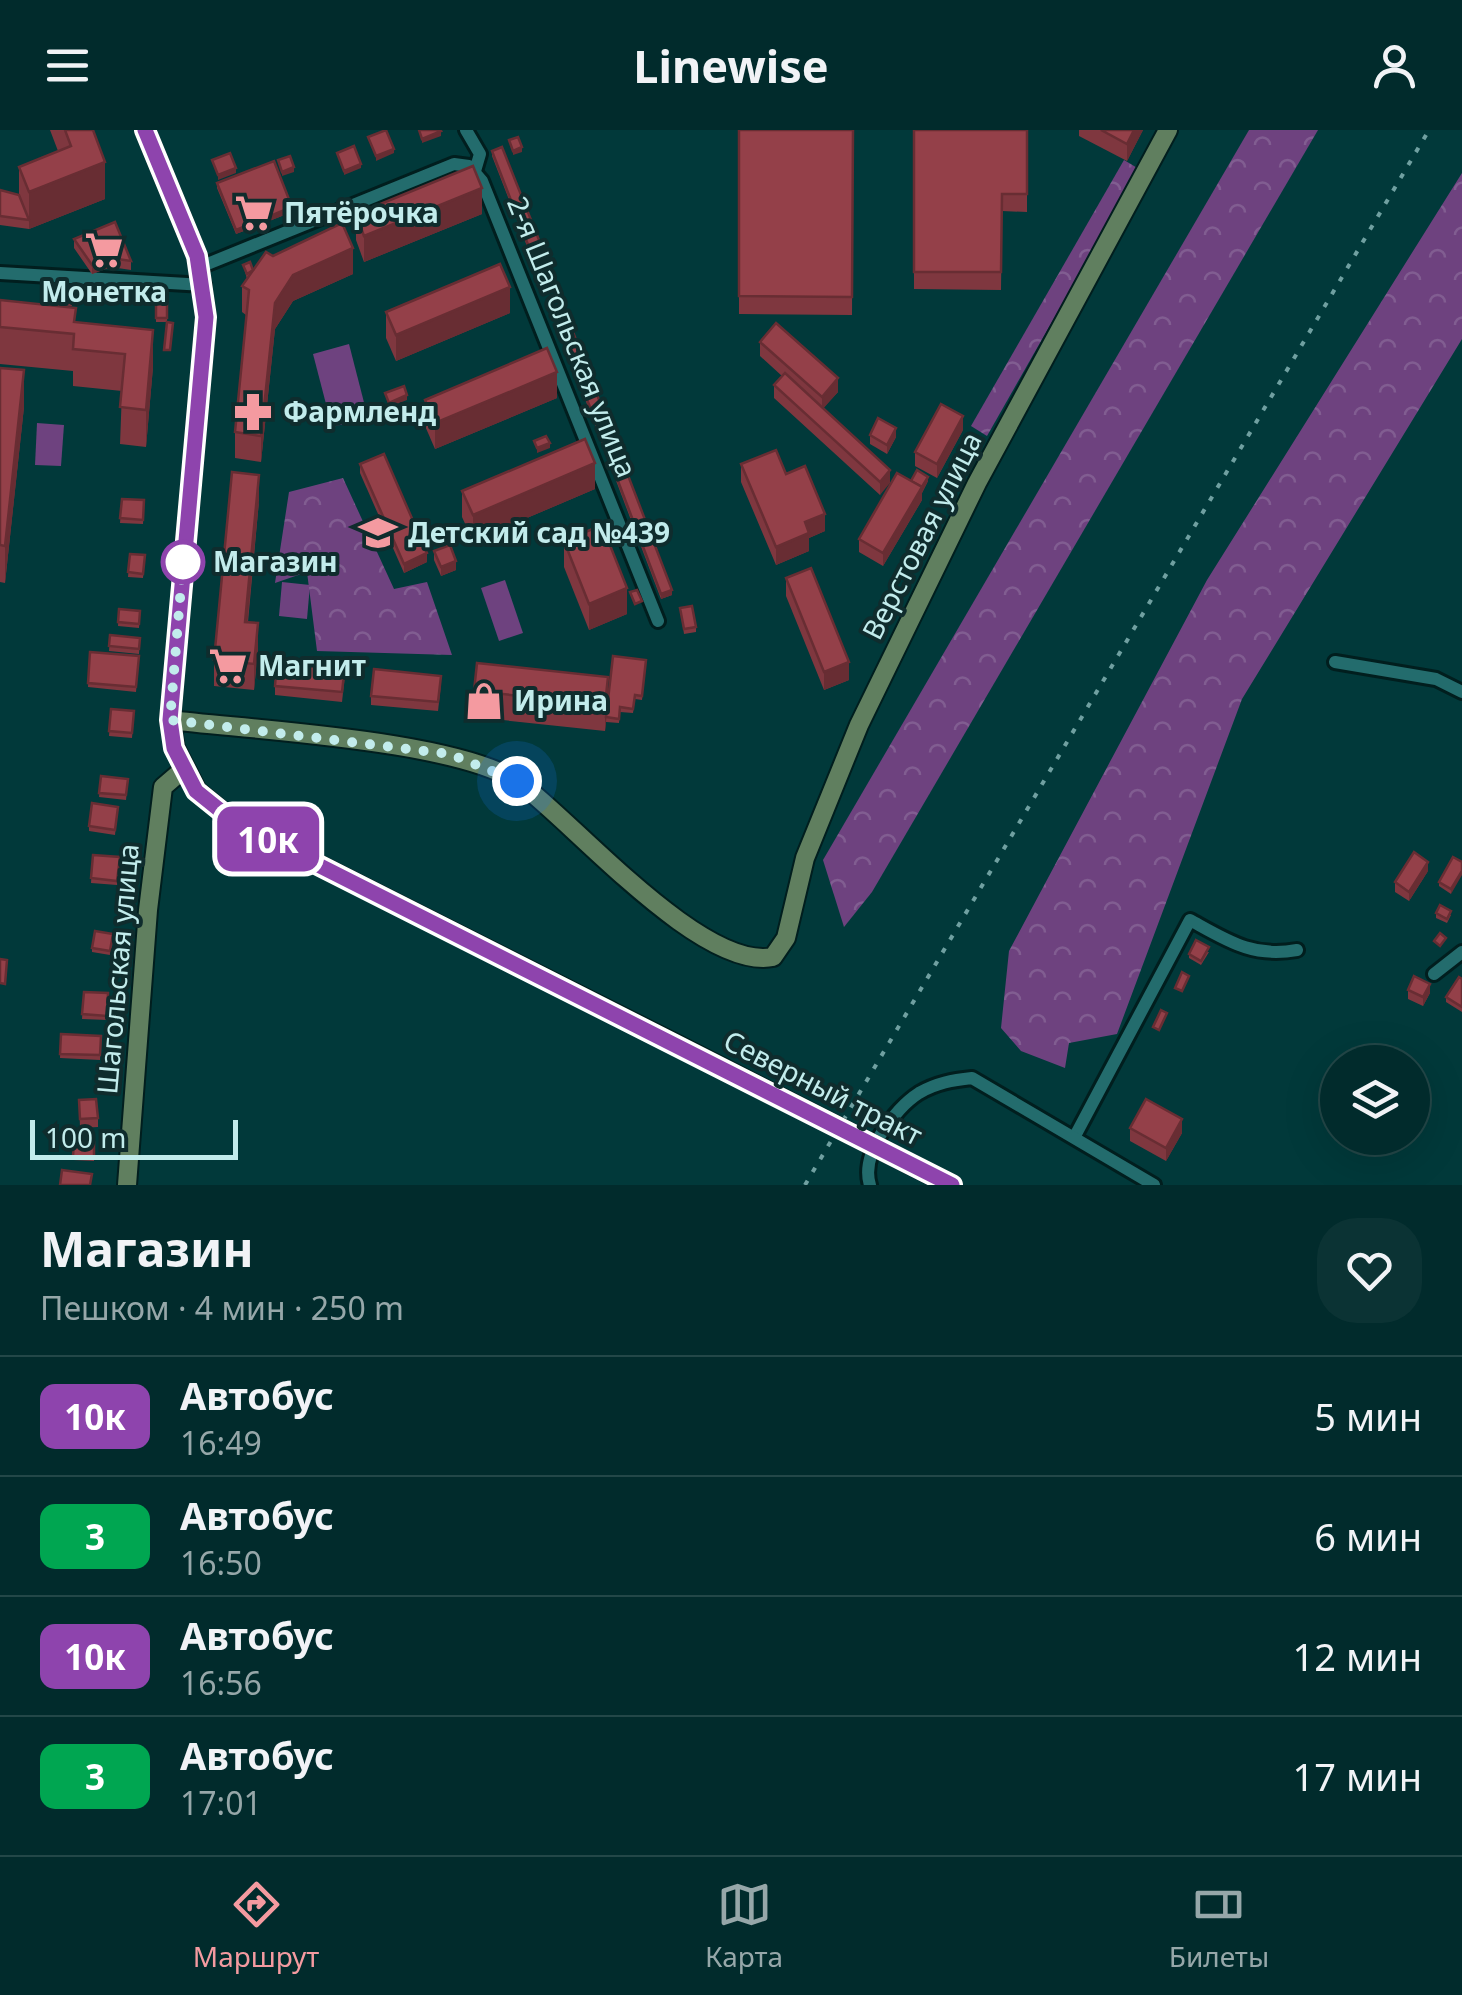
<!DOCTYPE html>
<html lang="ru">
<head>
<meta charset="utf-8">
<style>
	:root { --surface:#012b2c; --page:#0b3334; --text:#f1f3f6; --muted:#96a7a9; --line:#234748; --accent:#f49aa0 }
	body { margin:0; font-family:"Noto Sans",sans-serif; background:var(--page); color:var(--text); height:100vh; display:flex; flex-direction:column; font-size:38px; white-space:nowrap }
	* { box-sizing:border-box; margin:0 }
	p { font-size:32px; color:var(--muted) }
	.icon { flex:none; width:55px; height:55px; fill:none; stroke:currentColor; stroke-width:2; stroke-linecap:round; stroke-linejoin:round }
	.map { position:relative; height:1055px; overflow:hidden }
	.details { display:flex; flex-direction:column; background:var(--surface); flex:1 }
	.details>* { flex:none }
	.badge { padding:0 20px; border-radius:15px; font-size:35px; line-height:65px }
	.buttons { position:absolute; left:1320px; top:915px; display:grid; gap:20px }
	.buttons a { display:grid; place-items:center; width:110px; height:110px; border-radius:50%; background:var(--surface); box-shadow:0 10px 40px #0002,0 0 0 2px var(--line); font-size:50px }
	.scale { position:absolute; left:30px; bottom:25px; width:208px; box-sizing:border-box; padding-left:10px; border:5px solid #c2ecec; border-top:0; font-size:28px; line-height:35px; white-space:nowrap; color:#c2ecec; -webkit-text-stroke:8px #0f2c2d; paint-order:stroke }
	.you { position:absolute; width:50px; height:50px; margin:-25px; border:8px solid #fff; border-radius:50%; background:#1a73e8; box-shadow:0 0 0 15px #1a73e833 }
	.map>.badge { position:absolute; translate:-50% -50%; box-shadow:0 0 0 5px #fff }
	.round { display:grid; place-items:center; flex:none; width:105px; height:105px; border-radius:40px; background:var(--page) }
	.summary { display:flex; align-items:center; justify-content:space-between; height:170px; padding:0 40px }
	h1 { font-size:48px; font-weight:700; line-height:75px }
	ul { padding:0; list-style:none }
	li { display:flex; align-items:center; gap:30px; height:120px; padding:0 40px; border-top:2px solid var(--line) }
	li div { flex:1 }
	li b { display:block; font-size:38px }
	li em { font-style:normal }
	li .badge { min-width:110px; font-weight:700; text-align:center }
	header { display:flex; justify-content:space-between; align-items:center; height:130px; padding:0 40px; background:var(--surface); font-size:45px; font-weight:700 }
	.tabs { display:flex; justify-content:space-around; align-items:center; height:140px; border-top:2px solid var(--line); background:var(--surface); font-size:28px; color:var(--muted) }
	.tabs a { display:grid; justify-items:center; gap:5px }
	.tabs .selected { color:var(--accent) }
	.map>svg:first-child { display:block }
	.green { fill:#6e427f }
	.forest { fill:url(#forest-crowns) }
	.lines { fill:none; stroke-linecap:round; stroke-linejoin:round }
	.street-casing { stroke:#011e1e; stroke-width:18 }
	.secondary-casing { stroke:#011e1e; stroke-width:22 }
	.street { stroke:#236c6d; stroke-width:12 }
	.secondary { stroke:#607f5f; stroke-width:18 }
	.rail { stroke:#70a0a1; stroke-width:4; stroke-dasharray:5 10; stroke-linecap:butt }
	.secondary-bridge-casing { stroke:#011e1e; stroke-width:22; stroke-linecap:butt }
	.secondary-bridge { stroke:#607f5f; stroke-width:18 }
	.wall { fill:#7f373f }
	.shaded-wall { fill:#682d33 }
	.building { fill:#944049; stroke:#682d33; stroke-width:2.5 }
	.line-casing { stroke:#fff; stroke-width:22 }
	.line { stroke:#8e44ad; stroke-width:15 }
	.walk { stroke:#c2ecec; stroke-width:10; stroke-dasharray:0 18 }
	.stop-dot { fill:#fff; stroke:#8e44ad; stroke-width:5 }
	.labels { text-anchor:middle; stroke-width:8; stroke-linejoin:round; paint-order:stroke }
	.poi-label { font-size:28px; font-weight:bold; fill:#c2ecec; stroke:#0f2c2d; text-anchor:start }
	.street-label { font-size:28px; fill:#c2ecec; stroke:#0f2c2d }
	.stop-label { font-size:28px; font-weight:bold; fill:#c2ecec; stroke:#0f2c2d; text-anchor:start }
</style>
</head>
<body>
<header><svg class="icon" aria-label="menu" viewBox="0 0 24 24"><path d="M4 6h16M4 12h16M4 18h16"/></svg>Linewise<svg class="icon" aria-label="person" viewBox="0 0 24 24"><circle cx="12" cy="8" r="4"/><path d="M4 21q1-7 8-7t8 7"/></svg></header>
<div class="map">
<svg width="1462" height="1055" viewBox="0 0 1462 1055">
	<defs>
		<pattern id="forest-crowns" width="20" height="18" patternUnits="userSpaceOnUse" patternTransform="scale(2.5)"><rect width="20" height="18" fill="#6e427f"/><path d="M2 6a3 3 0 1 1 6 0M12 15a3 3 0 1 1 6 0" fill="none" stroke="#815d91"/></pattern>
	</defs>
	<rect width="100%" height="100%" fill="#01393a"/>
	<g class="green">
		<polygon points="349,214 368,288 332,297 313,224"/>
		<polygon points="37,293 64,295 61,336 35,335"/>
		<polygon points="505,450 523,503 499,511 481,458"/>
		<polygon points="282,452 310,455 307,489 279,486"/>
	</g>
	<g class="forest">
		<polygon points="1249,0 1318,0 872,762 844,797 823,730"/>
		<polygon points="1124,30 1139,39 987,306 971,296"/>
		<polygon points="1462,43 1462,209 1242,569 1117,904 1069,913 1065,938 1021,921 1001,898 1009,821 1207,450"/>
		<polygon points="343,348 394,459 427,452 452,525 317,521 307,442 275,453 289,362"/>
	</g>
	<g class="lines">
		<g class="street-casing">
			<g id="street">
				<polyline points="466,0 480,24 475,41"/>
				<polyline points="200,137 454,34 469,36 482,51 658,491"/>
				<polyline points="0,143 204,155"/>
				<polyline points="1335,532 1436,549 1462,562"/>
				<polyline points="1434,844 1462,822"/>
				<path d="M1075 1006 1190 790C1228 811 1253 828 1297 820"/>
				<path d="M870 1055C860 1024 894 979 919 963 936 953 953 950 972 948L1154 1055"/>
			</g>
		</g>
		<g class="secondary-casing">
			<g id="secondary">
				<polyline points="145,0 197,126 206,187 170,590 175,618 197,661 237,694 670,911"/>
				<path d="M170 590C251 600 461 610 521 654 576 695 702 841 773 827L786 808 805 728 859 595 977 353 1168 0"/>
				<polyline points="912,1035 952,1055"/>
				<polyline points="127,1055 148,780 163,657 184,639"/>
			</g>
		</g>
		<use href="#street" class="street"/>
		<use href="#secondary" class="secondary"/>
		<polyline class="rail" points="805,1055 1429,0"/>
		<g class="secondary-bridge-casing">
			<polyline id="secondary-bridge" points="670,911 912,1035"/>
		</g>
		<use href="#secondary-bridge" class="secondary-bridge"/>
	</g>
	<g class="wall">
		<polygon points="50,0 93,0 105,69 29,99 0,95 0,60 19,65 19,37 58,21"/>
		<polygon points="739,0 853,0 852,185 739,184"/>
		<polygon points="914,0 1027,0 1027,82 1002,81 1001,160 914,159"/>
		<polygon points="1079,0 1143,0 1127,31 1079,6"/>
		<polygon points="492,21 543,125 532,129 492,26"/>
		<polygon points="217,53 292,82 236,104 217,58"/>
		<polygon points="356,84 482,84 364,132 356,110"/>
		<polygon points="74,109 131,131 131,140 111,137 92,144 74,118"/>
		<polygon points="273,126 353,144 293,171 275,199 261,332 235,328 235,302 246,185 242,182 242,156 247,149 243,135 253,140"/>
		<polygon points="60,163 72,164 72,176 59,175"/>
		<polygon points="0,170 76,193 153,237 146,317 120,314 122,261 73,256 73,241 0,234"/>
		<rect x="156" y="171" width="11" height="21"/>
		<polygon points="386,182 510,183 396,231 386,208"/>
		<polygon points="558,193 672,465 661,469 558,198"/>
		<polygon points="760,212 838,262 823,278 890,340 880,365 774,268 774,255 782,246 760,226"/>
		<polygon points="0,238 24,277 5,453 0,452"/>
		<polygon points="557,268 435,319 425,296 425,270"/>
		<polygon points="963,300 937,348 915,336 915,322"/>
		<polygon points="870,305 896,307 887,324 870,314"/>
		<polygon points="360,334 427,432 404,443 360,343"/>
		<polygon points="741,334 786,344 825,401 809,408 809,421 776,435 741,352"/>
		<polygon points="911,351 928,351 922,363 922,370 883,436 859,422 859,409"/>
		<polygon points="595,359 473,411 462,387 462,361"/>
		<polygon points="122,369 144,370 143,394 120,393"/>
		<polygon points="259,371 248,492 258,519 254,560 214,556 214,530"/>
		<polygon points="564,411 627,484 589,500 564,437"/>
		<polygon points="434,421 456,440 441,446 434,430"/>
		<polygon points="130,424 145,425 143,448 128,447"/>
		<polygon points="786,448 849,550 824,560 786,466"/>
		<polygon points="680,478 696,497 696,502 684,504"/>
		<polygon points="119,479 140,481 139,498 118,496"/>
		<polygon points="110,505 140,508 139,524 109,521"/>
		<polygon points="90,522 139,526 136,562 88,557"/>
		<polygon points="646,530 642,570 635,569 633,583 620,582 619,593 606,592 605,601 474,587 474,561 608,569"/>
		<polygon points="345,545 342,572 275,565 275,556"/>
		<polygon points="441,555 438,581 371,575 371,566"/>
		<polygon points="111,579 134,581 132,608 109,606"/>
		<polygon points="101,646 128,649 126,670 99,667"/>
		<polygon points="118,677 115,705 89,701 89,696"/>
		<polygon points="93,725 120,727 117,755 91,753"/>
		<polygon points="1453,727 1451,764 1439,756 1439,752"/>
		<polygon points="1428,741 1409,771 1395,762 1395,752"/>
		<polygon points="1436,783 1451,785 1447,793 1436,788"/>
		<polygon points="113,804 110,825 92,822 92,818"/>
		<polygon points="1209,822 1201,835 1189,828 1189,824"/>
		<polygon points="1462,849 1462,882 1446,872 1446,867"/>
		<polygon points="1408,860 1430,863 1423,876 1408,869"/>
		<polygon points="84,862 108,863 107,890 82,889"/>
		<polygon points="61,904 101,906 100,930 60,928"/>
		<polygon points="79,970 98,988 98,997 80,998"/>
		<polygon points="1130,998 1182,1003 1166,1031 1130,1011"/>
		<polygon points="74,1011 94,1012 94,1031 73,1030"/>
	</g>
	<g class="shaded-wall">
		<polygon points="1134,0 1143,0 1127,31 1127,14"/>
		<polygon points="441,1 441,6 422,13 422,9"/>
		<polygon points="522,17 522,22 513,25 513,21"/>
		<polygon points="394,19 394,23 376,31 376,26"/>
		<polygon points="105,32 105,69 29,99 29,62"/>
		<polygon points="361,34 361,38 344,45 344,41"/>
		<polygon points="294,37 294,42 282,46 282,42"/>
		<polygon points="236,38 236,43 218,50 218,45"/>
		<polygon points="482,58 482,84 364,132 364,106"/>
		<polygon points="292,77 292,82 236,104 236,100"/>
		<polygon points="353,118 353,144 293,171 275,199 261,332 261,306 275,173 293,145"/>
		<polygon points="543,120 543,125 532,129 532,125"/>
		<polygon points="111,128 111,137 92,144 92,135"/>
		<polygon points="510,157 510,183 396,231 396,205"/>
		<polygon points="153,200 153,237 146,317 146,280"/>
		<polygon points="24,240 24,277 5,453 5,416"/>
		<polygon points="557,242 557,268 435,319 435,293"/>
		<polygon points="838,248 838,262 822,280 822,267"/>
		<polygon points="407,265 407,270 389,277 389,273"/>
		<polygon points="963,286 963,300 937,348 937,334"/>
		<polygon points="896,298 896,307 887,324 887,315"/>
		<polygon points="550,313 550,318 537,323 537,318"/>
		<polygon points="595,333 595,359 473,411 473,385"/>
		<polygon points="890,340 890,353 880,365 880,352"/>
		<polygon points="259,345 259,371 245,518 245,492"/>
		<polygon points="928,347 928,351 922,363 922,370 883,436 883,423"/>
		<polygon points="825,384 825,401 809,408 809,421 776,435 776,417 805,392"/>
		<polygon points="427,423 427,432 404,443 404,434"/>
		<polygon points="456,431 456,440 441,446 441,437"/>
		<polygon points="627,458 627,484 589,500 589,474"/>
		<polygon points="672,460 672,465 661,469 661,464"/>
		<polygon points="258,493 258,519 254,560 254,534"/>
		<polygon points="849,532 849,550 824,560 824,542"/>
		<polygon points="608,547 608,573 605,601 605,575"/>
		<polygon points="1428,732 1428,741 1409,771 1409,762"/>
		<polygon points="1462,741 1462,745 1451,764 1451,759"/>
		<polygon points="1430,854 1430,863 1423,876 1423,867"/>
		<polygon points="1182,989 1182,1003 1166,1031 1166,1018"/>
	</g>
	<g class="building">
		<polygon points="65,0 93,0 105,32 29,62 19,37 71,16"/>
		<polygon points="386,0 394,19 376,26 368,7"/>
		<polygon points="419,0 440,0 441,1 422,9"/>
		<polygon points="739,0 853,0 852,167 739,166"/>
		<polygon points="914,0 1027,0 1027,64 1002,64 1001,142 914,142"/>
		<polygon points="1101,0 1134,0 1127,14"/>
		<polygon points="518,7 522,17 513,21 509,10"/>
		<polygon points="354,16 361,34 344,41 337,23"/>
		<polygon points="502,17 543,120 532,125 492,21"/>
		<polygon points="230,23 236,38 218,45 212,30"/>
		<polygon points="290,26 294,37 282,42 278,30"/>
		<polygon points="274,31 292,77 236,100 217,53"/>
		<polygon points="473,36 482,58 364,106 356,84"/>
		<polygon points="0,60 19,65 29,90 0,86"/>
		<polygon points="115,92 131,131 111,128 92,135 74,109"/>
		<polygon points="342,93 353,118 293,145 275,173 261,306 235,302 249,160 242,156 266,122 273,126"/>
		<polygon points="250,132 253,140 247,144 243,135"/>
		<polygon points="500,134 510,157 396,205 386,182"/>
		<polygon points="60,163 72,164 72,172 59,170"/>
		<polygon points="0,170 76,178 74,192 153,200 146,280 120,277 125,224 73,219 74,204 0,197"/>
		<rect x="156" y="171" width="11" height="17"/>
		<polygon points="568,189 672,460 661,464 558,193"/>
		<polygon points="167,192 173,193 170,220 164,220"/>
		<polygon points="776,193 838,248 822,267 760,212"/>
		<polygon points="547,218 557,242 435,293 425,270"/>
		<polygon points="0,238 24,240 5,416 0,415"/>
		<polygon points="785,243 890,340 880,352 774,255"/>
		<polygon points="404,256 407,265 389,273 385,263"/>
		<polygon points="941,274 963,286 937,334 915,322"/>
		<polygon points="878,288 896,298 887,315 870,305"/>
		<polygon points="546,306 550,313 537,318 534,311"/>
		<polygon points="585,309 595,333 473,385 462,361"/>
		<polygon points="776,320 786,344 805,336 825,384 805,392 809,403 776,417 741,334"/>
		<polygon points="384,324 427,423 404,434 360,334"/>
		<polygon points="917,340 928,347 920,360 922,357 911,351"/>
		<polygon points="232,342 259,345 245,492 258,493 254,534 214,530"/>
		<polygon points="897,343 922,357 883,423 859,409"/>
		<polygon points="122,369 144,370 143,390 120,388"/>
		<polygon points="602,395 627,458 589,474 564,411"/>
		<polygon points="450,415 456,431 441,437 434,421"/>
		<polygon points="130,424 145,425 143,444 128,442"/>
		<polygon points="811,438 849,532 824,542 786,448"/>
		<polygon points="637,460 642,471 635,474 630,462"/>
		<polygon points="692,476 696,497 684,499 680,478"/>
		<polygon points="119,479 140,481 139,494 118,492"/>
		<polygon points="110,505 140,508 139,519 109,516"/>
		<polygon points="90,522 139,526 136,557 88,553"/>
		<polygon points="613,526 646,530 642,566 635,565 633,579 620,577 619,589 606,587"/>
		<polygon points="277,529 345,536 342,562 275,556"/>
		<polygon points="477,533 608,547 605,575 474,561"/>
		<polygon points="374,539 441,546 438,572 371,566"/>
		<polygon points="111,579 134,581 132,603 109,601"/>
		<polygon points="101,646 128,649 126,665 99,663"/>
		<polygon points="92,673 118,677 115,700 89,696"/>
		<polygon points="1414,722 1428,732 1409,762 1395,752"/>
		<polygon points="93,725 120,727 117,751 91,748"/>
		<polygon points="1453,727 1462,732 1462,741 1451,759 1439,752"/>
		<polygon points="1440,775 1451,781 1447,789 1436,783"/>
		<polygon points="95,801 113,804 110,821 92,818"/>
		<polygon points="1440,803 1446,808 1440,816 1434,811"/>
		<polygon points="1196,810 1209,817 1201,831 1189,824"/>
		<polygon points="0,829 7,830 5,854 0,853"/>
		<polygon points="1182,842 1189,846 1182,861 1175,858"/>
		<polygon points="1414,846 1430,854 1423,867 1408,860"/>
		<polygon points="1459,847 1462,849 1462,877 1446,867"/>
		<polygon points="84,862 108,863 107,886 82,884"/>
		<polygon points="1161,880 1167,883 1159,900 1153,897"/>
		<polygon points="61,904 101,906 100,925 60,924"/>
		<polygon points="96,969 98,988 80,989 79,970"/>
		<polygon points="1146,969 1182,989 1166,1018 1130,998"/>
		<polygon points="74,1011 94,1012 94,1027 73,1026"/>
		<polygon points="62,1040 92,1044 90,1055 60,1055"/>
	</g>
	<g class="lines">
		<g class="line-casing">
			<polyline id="line" points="145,0 197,126 206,187 170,590 174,618 196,661 237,694 952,1055"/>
		</g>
		<use href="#line" class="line"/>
		<polyline class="walk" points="183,432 170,590 449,624 517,651"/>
	</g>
	<defs>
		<g id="supermarket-bare" transform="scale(3)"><path d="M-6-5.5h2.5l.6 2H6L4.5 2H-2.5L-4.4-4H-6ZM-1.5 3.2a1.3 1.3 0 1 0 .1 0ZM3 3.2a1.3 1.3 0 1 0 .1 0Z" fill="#f49aa0" stroke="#0f2c2d" stroke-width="2.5" paint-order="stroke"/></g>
		<g id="pharmacy-bare" transform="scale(3)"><path d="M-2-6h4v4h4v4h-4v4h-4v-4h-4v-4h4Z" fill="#f49aa0" stroke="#0f2c2d" stroke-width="2.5" paint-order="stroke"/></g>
		<g id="school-bare" transform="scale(3)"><path d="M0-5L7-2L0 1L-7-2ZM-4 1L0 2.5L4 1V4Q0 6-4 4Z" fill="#f49aa0" stroke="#0f2c2d" stroke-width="2.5" paint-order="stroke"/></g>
		<g id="shop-bare" transform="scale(3)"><path d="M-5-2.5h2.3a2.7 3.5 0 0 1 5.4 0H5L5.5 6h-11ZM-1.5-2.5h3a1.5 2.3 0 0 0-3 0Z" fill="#f49aa0" stroke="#0f2c2d" stroke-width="2.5" paint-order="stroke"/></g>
	</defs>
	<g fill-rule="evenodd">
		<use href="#supermarket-bare" x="254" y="83"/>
		<use href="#supermarket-bare" x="104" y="120"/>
		<use href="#pharmacy-bare" x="253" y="282"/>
		<use href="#school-bare" x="378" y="403"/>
		<use href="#supermarket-bare" x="228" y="536"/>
		<use href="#shop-bare" x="484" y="571"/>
	</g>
	<circle class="stop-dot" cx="183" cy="432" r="20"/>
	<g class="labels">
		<g class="poi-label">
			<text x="284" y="93">Пятёрочка</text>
			<text x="104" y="172" text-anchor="middle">Монетка</text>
			<text x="283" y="292">Фармленд</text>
			<text x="408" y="413">Детский сад №439</text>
			<text x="258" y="546">Магнит</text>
			<text x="514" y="581">Ирина</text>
		</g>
		<g class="street-label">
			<text transform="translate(572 207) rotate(68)" y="10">2-я Шагольская улица</text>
			<text transform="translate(922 406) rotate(-63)" y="10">Верстовая улица</text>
			<text transform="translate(118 839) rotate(-85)" y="10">Шагольская улица</text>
			<text transform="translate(823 958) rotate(27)" y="10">Северный тракт</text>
		</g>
		<g class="stop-label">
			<text x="213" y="442">Магазин</text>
		</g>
	</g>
</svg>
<div class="buttons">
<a><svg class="icon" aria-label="layers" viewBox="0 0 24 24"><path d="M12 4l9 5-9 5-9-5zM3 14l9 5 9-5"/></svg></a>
</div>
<div class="scale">100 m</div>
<div class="you" style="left:517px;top:651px"></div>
<b class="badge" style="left:268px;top:709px;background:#8e44ad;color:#fff">10к</b>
</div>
<section class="details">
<div class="summary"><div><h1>Магазин</h1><p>Пешком · 4 мин · 250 m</p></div><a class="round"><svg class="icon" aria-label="heart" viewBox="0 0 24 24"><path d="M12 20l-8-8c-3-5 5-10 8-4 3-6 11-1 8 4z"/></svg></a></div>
<ul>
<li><span class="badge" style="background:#8e44ad;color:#fff">10к</span><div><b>Автобус</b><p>16:49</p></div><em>5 мин</em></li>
<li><span class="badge" style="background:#00a651;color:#fff">3</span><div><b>Автобус</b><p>16:50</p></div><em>6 мин</em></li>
<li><span class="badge" style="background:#8e44ad;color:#fff">10к</span><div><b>Автобус</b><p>16:56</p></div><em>12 мин</em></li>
<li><span class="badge" style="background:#00a651;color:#fff">3</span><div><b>Автобус</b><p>17:01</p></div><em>17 мин</em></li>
</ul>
</section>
<nav class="tabs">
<a class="selected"><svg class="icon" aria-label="directions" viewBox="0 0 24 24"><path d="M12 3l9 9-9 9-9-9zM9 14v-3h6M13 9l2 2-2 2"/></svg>Маршрут</a>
<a><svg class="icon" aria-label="map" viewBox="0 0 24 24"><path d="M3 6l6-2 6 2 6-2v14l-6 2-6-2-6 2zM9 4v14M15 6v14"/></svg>Карта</a>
<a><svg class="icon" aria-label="tickets" viewBox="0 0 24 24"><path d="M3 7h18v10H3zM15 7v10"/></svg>Билеты</a>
</nav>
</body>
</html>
